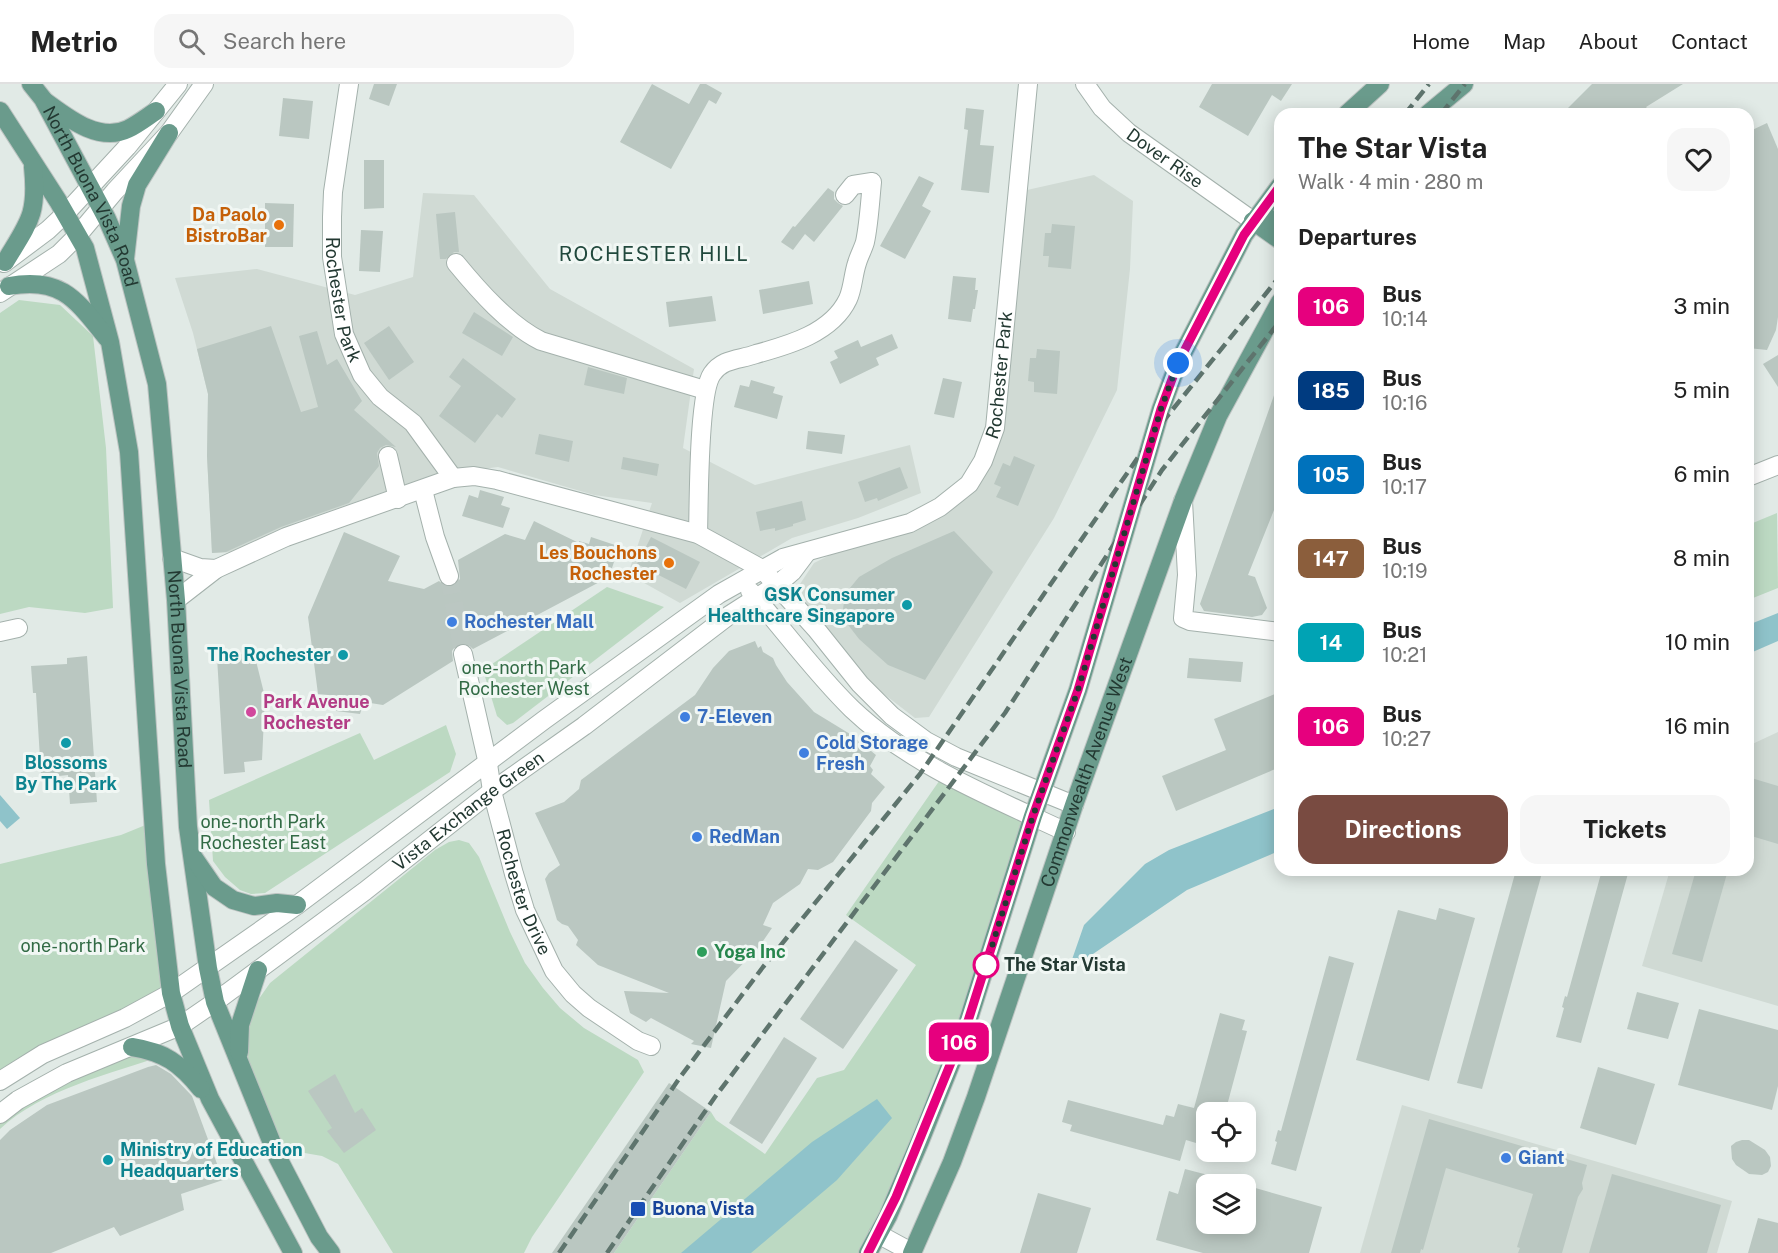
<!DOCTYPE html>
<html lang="en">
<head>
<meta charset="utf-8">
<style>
	:root { --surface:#fff; --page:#f6f6f6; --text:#222; --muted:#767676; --line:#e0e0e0; --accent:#794b41 }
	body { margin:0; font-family:"Public Sans",sans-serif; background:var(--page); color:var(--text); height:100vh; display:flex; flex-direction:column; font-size:22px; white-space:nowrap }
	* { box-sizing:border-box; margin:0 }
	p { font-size:20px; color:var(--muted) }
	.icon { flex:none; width:33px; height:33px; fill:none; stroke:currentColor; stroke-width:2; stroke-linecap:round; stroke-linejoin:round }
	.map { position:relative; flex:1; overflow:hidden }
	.sheet { position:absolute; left:1274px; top:24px; width:480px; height:768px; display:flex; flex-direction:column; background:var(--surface); border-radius:18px; box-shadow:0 3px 15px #0003 }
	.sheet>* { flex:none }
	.badge { padding:0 12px; border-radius:9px; font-size:21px; line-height:39px }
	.controls { position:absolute; left:1196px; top:1018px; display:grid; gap:12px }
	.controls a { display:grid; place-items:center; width:60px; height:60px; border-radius:12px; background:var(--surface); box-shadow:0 3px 15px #0003; font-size:30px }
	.you { position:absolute; width:30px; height:30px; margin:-15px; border:4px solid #fff; border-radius:50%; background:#1a73e8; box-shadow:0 0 0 9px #1a73e833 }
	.map>.badge { position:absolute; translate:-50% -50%; box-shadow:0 0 0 3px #fff }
	h2 { padding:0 24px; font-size:22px; line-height:54px }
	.round { display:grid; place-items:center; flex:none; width:63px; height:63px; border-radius:18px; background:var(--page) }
	.summary { display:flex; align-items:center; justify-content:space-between; height:102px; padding:0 24px }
	h1 { font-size:28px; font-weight:700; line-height:45px }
	.cta { display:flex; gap:12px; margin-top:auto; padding:12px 24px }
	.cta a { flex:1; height:69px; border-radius:18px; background:var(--accent); color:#fff; font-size:24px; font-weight:700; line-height:69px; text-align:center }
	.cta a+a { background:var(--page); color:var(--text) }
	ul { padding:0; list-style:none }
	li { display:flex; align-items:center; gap:18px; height:84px; padding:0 24px }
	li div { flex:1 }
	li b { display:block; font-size:22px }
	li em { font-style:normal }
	li .badge { min-width:66px; font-weight:700; text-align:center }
	header { display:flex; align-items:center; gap:36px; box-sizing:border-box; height:84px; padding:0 30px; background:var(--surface); border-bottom:2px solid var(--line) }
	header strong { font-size:28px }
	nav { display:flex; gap:33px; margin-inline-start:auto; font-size:21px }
	.search { width:420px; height:54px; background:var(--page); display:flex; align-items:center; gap:15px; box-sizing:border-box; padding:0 21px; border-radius:18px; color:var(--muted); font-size:22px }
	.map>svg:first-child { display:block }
	.built { fill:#d0dad4 }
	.green { fill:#bcd9c2 }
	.water { fill:#8fc3ca }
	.building { fill:#bac7c1 }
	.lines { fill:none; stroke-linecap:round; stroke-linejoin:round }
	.minor-tunnel { stroke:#bbc7c2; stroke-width:18; stroke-dasharray:18 9; stroke-linecap:butt }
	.minor-casing { stroke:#a4b1ac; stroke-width:20 }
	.major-casing { stroke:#bdc4c2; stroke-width:20 }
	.minor { stroke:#fff; stroke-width:18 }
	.major { stroke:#6a9b8c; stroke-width:18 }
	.rail { stroke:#5e746d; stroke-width:4.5; stroke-dasharray:12 6; stroke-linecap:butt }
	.line-casing { stroke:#fff; stroke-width:14 }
	.line { stroke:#e6007e; stroke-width:9 }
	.walk { stroke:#233932; stroke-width:6; stroke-dasharray:0 10.8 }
	.food-dot { fill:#e8710a; stroke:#f1f7f4; stroke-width:2 }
	.culture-dot { fill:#0f9aa8; stroke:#f1f7f4; stroke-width:2 }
	.shop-dot { fill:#3f7fe0; stroke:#f1f7f4; stroke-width:2 }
	.hotel-dot { fill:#d1479c; stroke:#f1f7f4; stroke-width:2 }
	.leisure-dot { fill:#2e9e5b; stroke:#f1f7f4; stroke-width:2 }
	.stop-dot { fill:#fff; stroke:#e6007e; stroke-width:3 }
	.transit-dot { fill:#1a4fb4; stroke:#f1f7f4; stroke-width:2 }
	.labels { text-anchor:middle; stroke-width:6; stroke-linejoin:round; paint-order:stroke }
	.street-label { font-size:18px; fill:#233932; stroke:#f1f7f4 }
	.food-label { font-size:18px; font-weight:bold; fill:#c56008; stroke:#f1f7f4; text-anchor:end }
	.culture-label { font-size:18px; font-weight:bold; fill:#0d838f; stroke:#f1f7f4; text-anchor:end }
	.shop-label { font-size:18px; font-weight:bold; fill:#366cbe; stroke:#f1f7f4; text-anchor:start }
	.park-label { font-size:18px; fill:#326b45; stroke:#f1f7f4 }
	.hotel-label { font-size:18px; font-weight:bold; fill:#b23c85; stroke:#f1f7f4; text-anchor:start }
	.leisure-label { font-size:18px; font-weight:bold; fill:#27864d; stroke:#f1f7f4; text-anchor:start }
	.stop-label { font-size:18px; font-weight:bold; fill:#233932; stroke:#f1f7f4; text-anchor:start }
	.transit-label { font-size:18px; font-weight:bold; fill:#164399; stroke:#f1f7f4; text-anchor:start }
	.neighbourhood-label { font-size:20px; letter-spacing:1.5px; fill:#21493d; stroke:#f1f7f4 }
</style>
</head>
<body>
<header>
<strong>Metrio</strong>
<div class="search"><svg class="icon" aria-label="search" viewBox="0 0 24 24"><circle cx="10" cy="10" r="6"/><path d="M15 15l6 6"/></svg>Search here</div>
<nav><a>Home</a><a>Map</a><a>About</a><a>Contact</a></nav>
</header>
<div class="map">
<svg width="1778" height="1169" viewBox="0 0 1778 1169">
	<rect width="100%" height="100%" fill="#e1eae6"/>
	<g class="built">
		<polygon points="1094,91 1133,117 1130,185 1117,306 1054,434 929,633 915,634 858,590 820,545 798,503 814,479 842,465 939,429 994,351 1027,106"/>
		<polygon points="423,109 474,111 550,205 694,285 683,364 755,401 910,361 921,409 858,434 792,454 680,519 628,490 652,419 594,411 498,383 433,391 295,439 234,468 212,469 207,372 208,310 193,249 175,194 257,185 355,211 413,193"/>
		<polygon points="1778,648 1778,922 1642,882 1670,786 1748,786 1748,662"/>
		<polygon points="1402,1021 1732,1117 1717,1169 1360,1169"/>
	</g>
	<g class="green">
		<polygon points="19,216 60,221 93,252 106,364 113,524 85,529 29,523 0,530 0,229"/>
		<polygon points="1777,429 1778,504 1748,516 1748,441"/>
		<polygon points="607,503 664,523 513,639 507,641 497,632 483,586"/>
		<polygon points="446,641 456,670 450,688 265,809 251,810 240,806 225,793 213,777 209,716 360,649 374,676"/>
		<polygon points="944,690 1033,732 1001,836 868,1169 614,1169 711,1028 716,1036 765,1070 817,994 844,986 916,881 846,831"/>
		<polygon points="148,740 171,909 0,997 0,780 121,751"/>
		<polygon points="459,756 469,759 479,773 510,848 525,879 543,904 560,924 584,944 638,976 644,988 532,1153 524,1169 393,1169 338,1080 322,1072 293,1067 281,1060 249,990 244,951 256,919 270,899 435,766 449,758"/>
		<path d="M132 963 165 971C110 990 43 1005 0 1045V1033Z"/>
	</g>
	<g class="water">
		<polygon points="1778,529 1778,557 1748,570 1748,541"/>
		<polygon points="0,711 20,734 7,745 0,737"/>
		<polygon points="1279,723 1279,767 1187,806 1068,887 1084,841 1145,780 1169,766"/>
		<polygon points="877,1015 892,1034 837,1096 751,1169 681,1169 812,1058"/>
	</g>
	<g class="building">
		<polygon points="374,0 397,0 389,22 369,15"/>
		<polygon points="652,0 689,20 700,0 706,0 722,9 716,20 709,16 671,85 620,58"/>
		<polygon points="1212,0 1292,0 1281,17 1272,11 1248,52 1199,23"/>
		<polygon points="1592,0 1683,0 1646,23 1652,30 1562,30"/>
		<polygon points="283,14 313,17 309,55 279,52"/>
		<polygon points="966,24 984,26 980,61 994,62 989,109 961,106 968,46 964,45"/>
		<polygon points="1767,39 1778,65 1778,233 1776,246 1767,266 1748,264 1748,48"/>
		<polygon points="364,76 384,76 384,124 364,125"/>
		<polygon points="919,92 934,99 922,122 931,127 905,175 880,162"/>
		<polygon points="828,104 834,108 834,115 838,119 843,122 814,158 805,150 793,166 781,158 793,142 795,143"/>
		<polygon points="265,119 294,120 293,163 265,163"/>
		<polygon points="455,128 459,168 454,168 446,175 440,175 436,130"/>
		<polygon points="1052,140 1075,142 1071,185 1048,183 1049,172 1043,172 1045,149 1051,149"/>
		<polygon points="361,146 383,147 380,188 359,187"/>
		<polygon points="953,192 976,194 975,206 978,206 975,225 973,225 971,238 948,235"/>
		<polygon points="809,197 813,220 763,230 759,206"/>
		<polygon points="712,212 716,237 669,243 666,218"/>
		<polygon points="474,228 513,253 502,272 462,249"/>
		<polygon points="271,242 301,328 318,323 299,252 317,247 327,281 337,275 362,317 354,326 396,363 386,361 380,364 377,369 379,382 349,419 281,443 226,468 212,469 207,372 208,310 197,265"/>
		<polygon points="389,242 414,278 389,296 364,259"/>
		<polygon points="892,250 898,264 876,274 879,281 840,300 830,278 838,274 834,267 858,256 861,263"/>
		<polygon points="1037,265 1060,267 1057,310 1034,308 1034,298 1028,297 1030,274 1036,274"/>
		<polygon points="1778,271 1778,303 1763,280"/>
		<polygon points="463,274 516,315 502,334 497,330 475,359 439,332 461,302 449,293"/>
		<polygon points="588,283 627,294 624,310 584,301"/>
		<polygon points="943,294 962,298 954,334 934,330"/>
		<polygon points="751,296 775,303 773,309 783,312 777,335 734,323 740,301 749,303"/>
		<polygon points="1278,300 1280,300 1280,411 1248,491 1255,493 1267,524 1262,531 1252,533 1204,527 1200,520"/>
		<polygon points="808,347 845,351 842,370 806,365"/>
		<polygon points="539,350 573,357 569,378 535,370"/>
		<polygon points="1014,372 1035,381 1018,422 996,413 1001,403 994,400 1003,379 1010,382"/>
		<polygon points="623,373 659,380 657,392 621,385"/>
		<polygon points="900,383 908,404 878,417 877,414 865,418 858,398"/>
		<polygon points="480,406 504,413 501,421 510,424 503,444 462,432 469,411 478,414"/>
		<polygon points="802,417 806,436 793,440 793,442 775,447 775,444 760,447 756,428"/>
		<polygon points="534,437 579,459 579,457 589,460 591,453 615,461 613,467 617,469 609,493 473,565 466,559 456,561 452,567 453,577 383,621 364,618 360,630 336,627 338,612 318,610 308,533 344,448 400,472 388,497 424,505 439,497 446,503 453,502 460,495 458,476 505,450 525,456"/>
		<polygon points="954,447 993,488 925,596 888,581 859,555 842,533 845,510 859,493 892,474"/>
		<polygon points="651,453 700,478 686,505 637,480"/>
		<polygon points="755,557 758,564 761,562 763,568 773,574 776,581 787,598 814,628 850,650 876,671 870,682 873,686 871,690 885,703 872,719 871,727 833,778 818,786 808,785 800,800 773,819 763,841 772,844 759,863 726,897 711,964 691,960 694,957 651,934 646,938 630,929 624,907 669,909 598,881 576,861 578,856 568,842 562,840 557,836 545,795 549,789 560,781 535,729 564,718 579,705 581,696 695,611 713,584 729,567"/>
		<polygon points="254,569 265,613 262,676 244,678 245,688 224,690 217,573"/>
		<polygon points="87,572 97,718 70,720 68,691 50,693 50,690 41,691 36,609 33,609 31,582 67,580 67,574"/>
		<polygon points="1189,574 1243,578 1241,598 1187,594"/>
		<polygon points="1280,608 1280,683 1176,727 1162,692 1226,666 1214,635"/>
		<polygon points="1748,693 1778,702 1778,760 1748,751"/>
		<polygon points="1516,786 1530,786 1542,789 1482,1005 1457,999"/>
		<polygon points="1602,786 1629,786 1581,959 1556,953 1564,924 1562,923 1565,912 1567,913"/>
		<polygon points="1696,786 1728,786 1702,878 1672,870"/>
		<polygon points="1439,824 1475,834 1429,997 1356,976 1398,826 1436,836"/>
		<polygon points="855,856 898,886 843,965 800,935"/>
		<polygon points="1329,872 1354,879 1296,1087 1271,1080 1277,1058 1275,1057 1278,1046 1281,1047"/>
		<polygon points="1637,908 1679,919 1668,955 1627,945"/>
		<polygon points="1699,925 1778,946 1778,1002 1772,1026 1678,1001"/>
		<polygon points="1220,929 1245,936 1242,946 1247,947 1225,1029 1206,1029 1206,1062 1186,1056 1180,1077 1070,1047 1072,1041 1062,1038 1068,1016 1163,1041 1166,1031 1174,1033 1178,1020 1194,1024"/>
		<polygon points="784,953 817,974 762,1060 729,1039"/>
		<polygon points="156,981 171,990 192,1012 223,1096 181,1110 184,1126 120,1152 114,1143 51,1169 0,1169 0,1056 10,1046 47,1021 148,983"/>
		<polygon points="1598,983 1655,1000 1636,1061 1580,1044"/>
		<polygon points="335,990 355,1029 362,1024 376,1046 344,1069 327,1047 332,1044 308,1007"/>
		<polygon points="669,999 711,1028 614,1169 552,1169"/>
		<polygon points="1429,1035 1587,1081 1582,1099 1583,1105 1578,1113 1562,1169 1518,1169 1520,1164 1517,1163 1533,1110 1446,1084 1423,1166 1421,1165 1420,1169 1391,1169"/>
		<polygon points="1742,1056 1749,1056 1765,1066 1770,1073 1771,1082 1768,1088 1762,1091 1749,1090 1736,1081 1732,1075 1731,1062 1736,1058"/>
		<polygon points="1185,1085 1231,1097 1230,1101 1206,1101 1206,1140 1245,1140 1245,1101 1322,1123 1309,1169 1203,1169 1156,1156 1169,1107 1178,1110"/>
		<polygon points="1612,1090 1721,1121 1707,1169 1589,1169"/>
		<polygon points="1038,1109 1091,1124 1077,1169 1020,1169"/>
		<polygon points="1758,1134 1778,1139 1778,1169 1748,1169"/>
	</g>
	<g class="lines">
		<polyline class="minor-tunnel" points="449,492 463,570"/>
		<g class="minor-casing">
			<g id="minor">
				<path id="s1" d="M349 0 333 108 332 133V173L344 250 362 291 380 313 413 339 453 394"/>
				<path id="s2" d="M1085 0 1102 24 1129 49 1253 137"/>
				<polyline points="4,179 48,146 66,129 127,63 178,0"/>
				<path d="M456 179C479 207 509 241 541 257L705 306"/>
				<polyline points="0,209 59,170 78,151 115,107 169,49 204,0"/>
				<polyline points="388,372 398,415"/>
				<polyline points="1748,393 1778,381"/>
				<polyline points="423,406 435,453 449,492"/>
				<polyline points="1183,417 1187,491 1183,534 1190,537 1280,548"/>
				<path d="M698 450C699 420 698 310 712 290 723 274 740 276 756 270 789 261 832 249 848 215 853 204 853 191 857 179 859 172 863 165 865 158 869 139 870 118 872 98L853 101 845 111"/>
				<polyline points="172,474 200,484 216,485"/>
				<path d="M750 507C784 546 815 589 852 625 912 682 992 713 1066 748"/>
				<polyline points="176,516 216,485 286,453 453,394 474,392 497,396 698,450 762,485 816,545 860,600 892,632 926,657 956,673 1074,721"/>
				<polyline points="0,548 18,544"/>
				<path id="s3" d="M463 570 488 680 492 707 514 790 525 826 554 887 573 910 589 924 638 957 651 962"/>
				<path id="s4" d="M0 997 43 970 125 934 171 909 297 821 544 636 719 510 783 474 910 439 940 423 969 400 983 377 995 344 1028 0"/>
				<path id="s5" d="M0 1030 18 1016 67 989 180 942 215 918 365 807 492 707 584 642 728 532 778 500 792 488 807 468"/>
				<polyline points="878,1150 913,1169"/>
			</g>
		</g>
		<g class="major-casing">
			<g id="major">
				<path id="s6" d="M31 0 43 15 82 88 107 135 125 176 157 300 176 516 188 743 208 884 215 918 278 1074 319 1153 331 1169"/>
				<path d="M46 18C68 34 99 59 128 45 138 40 147 33 156 27"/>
				<polyline points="0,27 58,117 85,164 110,258 129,368 156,780 171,909 180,942 210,1015 293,1169"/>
				<polyline points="1347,30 1380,0"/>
				<polyline points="1428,30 1464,0"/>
				<polyline points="1253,137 1280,156"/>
				<polyline points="1253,137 1280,135"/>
				<polyline points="125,175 131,122 137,101 169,49"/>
				<path d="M5 178C29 138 38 131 33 83"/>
				<path d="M9 202C62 192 77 217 107 254"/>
				<polyline points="194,774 214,803 233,816 254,822 277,819 297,821"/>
				<path d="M132 963C164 968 180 979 201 1005"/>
				<polyline points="239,968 240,941 258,886"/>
				<polyline points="868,1169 888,1132 920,1057 968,937 1033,732 1078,606 1161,325 1178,279 1244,151 1280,102"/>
				<path id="s7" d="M912 1169 952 1078 976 1013 1074 721 1183 417 1218 332 1280 218"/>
			</g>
		</g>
		<use href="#minor" class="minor"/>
		<use href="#major" class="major"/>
		<g class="rail">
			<polyline points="1405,30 1429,0"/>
			<polyline points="1441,30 1465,0"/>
			<polyline points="559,1169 681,992 763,883 920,690 1161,340 1280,192"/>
			<polyline points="607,1169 715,1013 1005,629 1162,386 1280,237"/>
		</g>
	</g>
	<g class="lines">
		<g class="line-casing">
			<polyline id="line" points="868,1169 896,1113 968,937 1033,732 1078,606 1161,325 1178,279 1244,151 1280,102"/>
		</g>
		<use href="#line" class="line"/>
		<polyline class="walk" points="986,881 1033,732 1078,606 1161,325 1178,279"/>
	</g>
	<g class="food-dot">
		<circle cx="279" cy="141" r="6"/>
		<circle cx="669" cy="479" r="6"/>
	</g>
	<g class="culture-dot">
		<circle cx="907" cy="521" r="6"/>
		<circle cx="343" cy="571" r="6"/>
		<circle cx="66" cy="659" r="6"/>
		<circle cx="108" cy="1076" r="6"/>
	</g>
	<g class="shop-dot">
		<circle cx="452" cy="538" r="6"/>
		<circle cx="685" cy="633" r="6"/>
		<circle cx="804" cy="669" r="6"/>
		<circle cx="697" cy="753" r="6"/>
		<circle cx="1506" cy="1074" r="6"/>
	</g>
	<circle class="hotel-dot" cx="251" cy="628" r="6"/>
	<circle class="leisure-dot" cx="702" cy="868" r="6"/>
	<circle class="stop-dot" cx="986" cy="881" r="12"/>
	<rect class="transit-dot" x="630" y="1117" width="16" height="16" rx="3"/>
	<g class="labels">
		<g class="street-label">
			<text dy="6" stroke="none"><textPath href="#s2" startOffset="110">Dover Rise</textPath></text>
			<text dy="6" stroke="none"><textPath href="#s6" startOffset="128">North Buona Vista Road</textPath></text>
			<text dy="6" stroke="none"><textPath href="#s1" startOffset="218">Rochester Park</textPath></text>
			<text dy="6" stroke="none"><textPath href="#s4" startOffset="1262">Rochester Park</textPath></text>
			<text dy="6" stroke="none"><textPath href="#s6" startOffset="614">North Buona Vista Road</textPath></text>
			<text dy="6" stroke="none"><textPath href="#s7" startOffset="512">Commonwealth Avenue West</textPath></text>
			<text dy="6" stroke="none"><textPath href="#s5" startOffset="561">Vista Exchange Green</textPath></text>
			<text dy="6" stroke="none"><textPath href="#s3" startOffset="246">Rochester Drive</textPath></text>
		</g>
		<g class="food-label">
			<text x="267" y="137">Da Paolo<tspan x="267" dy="21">BistroBar</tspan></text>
			<text x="657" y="475">Les Bouchons<tspan x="657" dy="21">Rochester</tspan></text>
		</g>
		<g class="culture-label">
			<text x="895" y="517">GSK Consumer<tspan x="895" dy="21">Healthcare Singapore</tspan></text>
			<text x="331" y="577">The Rochester</text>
			<text x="66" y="685" text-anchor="middle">Blossoms<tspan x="66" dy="21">By The Park</tspan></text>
			<text x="120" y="1072" text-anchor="start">Ministry of Education<tspan x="120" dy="21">Headquarters</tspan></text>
		</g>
		<g class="shop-label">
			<text x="464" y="544">Rochester Mall</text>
			<text x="697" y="639">7-Eleven</text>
			<text x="816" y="665">Cold Storage<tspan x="816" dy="21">Fresh</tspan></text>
			<text x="709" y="759">RedMan</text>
			<text x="1518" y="1080">Giant</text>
		</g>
		<g class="park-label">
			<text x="524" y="590">one-north Park<tspan x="524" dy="21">Rochester West</tspan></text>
			<text x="263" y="744">one-north Park<tspan x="263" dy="21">Rochester East</tspan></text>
			<text x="83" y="868">one-north Park</text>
		</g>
		<g class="hotel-label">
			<text x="263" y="624">Park Avenue<tspan x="263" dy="21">Rochester</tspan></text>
		</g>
		<g class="leisure-label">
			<text x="714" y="874">Yoga Inc</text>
		</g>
		<g class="stop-label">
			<text x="1004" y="887">The Star Vista</text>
		</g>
		<g class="transit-label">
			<text x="652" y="1131">Buona Vista</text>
		</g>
		<g class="neighbourhood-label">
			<text x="654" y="177">ROCHESTER HILL</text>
		</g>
	</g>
</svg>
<div class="controls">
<a><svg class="icon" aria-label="locate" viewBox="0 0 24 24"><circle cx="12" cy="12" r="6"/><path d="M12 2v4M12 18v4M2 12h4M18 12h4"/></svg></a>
<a><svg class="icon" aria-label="layers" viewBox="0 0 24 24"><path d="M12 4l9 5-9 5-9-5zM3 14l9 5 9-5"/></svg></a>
</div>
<div class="you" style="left:1178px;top:279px"></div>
<b class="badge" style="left:959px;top:958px;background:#e6007e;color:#fff">106</b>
<section class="sheet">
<div class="summary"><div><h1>The Star Vista</h1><p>Walk · 4 min · 280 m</p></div><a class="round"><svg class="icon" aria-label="heart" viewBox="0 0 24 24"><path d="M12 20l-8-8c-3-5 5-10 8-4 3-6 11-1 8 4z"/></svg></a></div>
<h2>Departures</h2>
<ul>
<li><span class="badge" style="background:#e6007e;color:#fff">106</span><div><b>Bus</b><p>10:14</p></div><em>3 min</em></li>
<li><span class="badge" style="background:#003b80;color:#fff">185</span><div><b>Bus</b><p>10:16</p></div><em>5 min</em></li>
<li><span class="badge" style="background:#0072bc;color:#fff">105</span><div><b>Bus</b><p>10:17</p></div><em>6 min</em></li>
<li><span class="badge" style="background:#8b5e3c;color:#fff">147</span><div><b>Bus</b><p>10:19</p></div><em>8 min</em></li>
<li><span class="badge" style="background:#00a3b4;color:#fff">14</span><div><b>Bus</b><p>10:21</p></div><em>10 min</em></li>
<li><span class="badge" style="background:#e6007e;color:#fff">106</span><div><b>Bus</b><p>10:27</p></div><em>16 min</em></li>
</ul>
<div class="cta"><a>Directions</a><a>Tickets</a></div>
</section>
</div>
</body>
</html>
